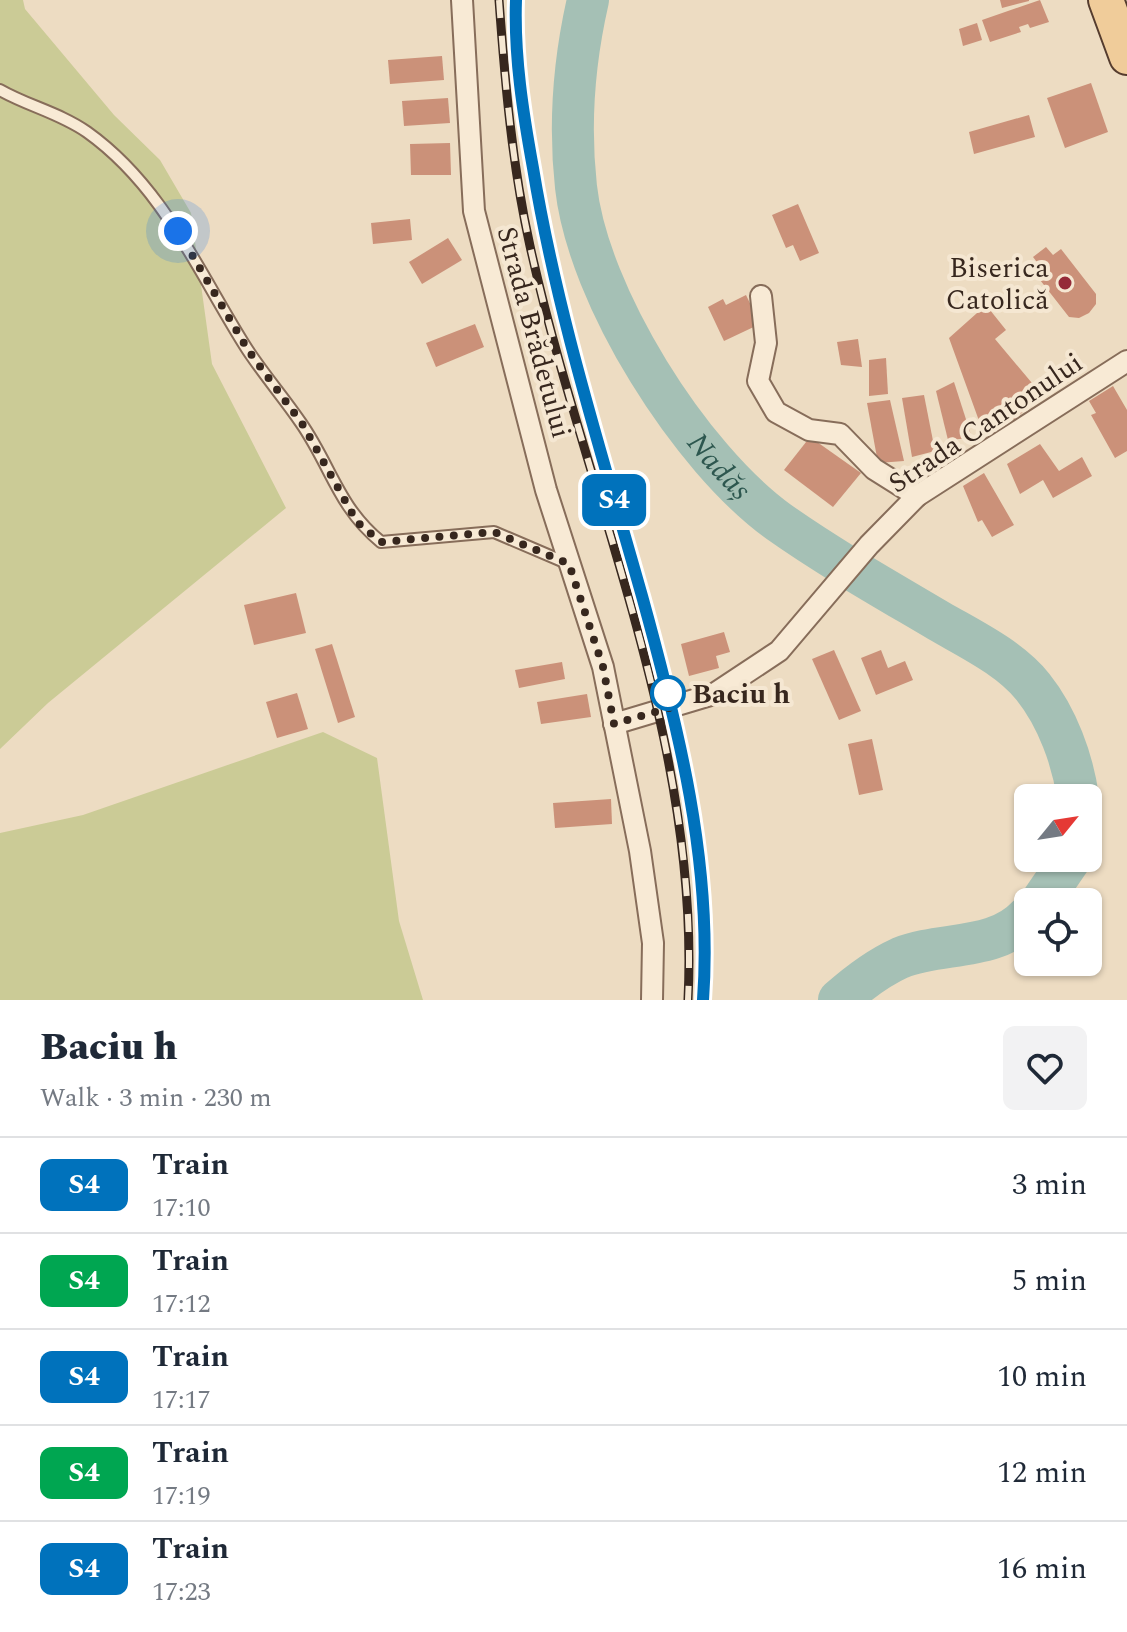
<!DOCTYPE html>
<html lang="en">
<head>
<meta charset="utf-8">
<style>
	:root { --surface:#fff; --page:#f2f2f3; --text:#1f2937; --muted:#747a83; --line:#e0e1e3 }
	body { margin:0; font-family:Spectral,serif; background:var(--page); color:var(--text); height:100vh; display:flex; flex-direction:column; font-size:30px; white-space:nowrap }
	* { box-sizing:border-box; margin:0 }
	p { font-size:26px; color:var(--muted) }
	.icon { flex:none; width:44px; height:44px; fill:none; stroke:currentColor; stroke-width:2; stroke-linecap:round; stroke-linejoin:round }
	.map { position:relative; height:1000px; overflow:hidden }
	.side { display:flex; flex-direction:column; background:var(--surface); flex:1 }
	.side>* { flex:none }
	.badge { padding:0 16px; border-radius:12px; font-size:28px; line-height:52px }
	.needle { width:52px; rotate:60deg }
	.buttons { position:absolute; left:1014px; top:784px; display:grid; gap:16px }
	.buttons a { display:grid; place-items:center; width:88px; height:88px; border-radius:12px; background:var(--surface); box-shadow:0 2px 6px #0004; font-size:40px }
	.you { position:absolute; width:40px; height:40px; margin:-20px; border:6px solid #fff; border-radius:50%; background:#1a73e8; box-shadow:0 0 0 12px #1a73e833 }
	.map>.badge { position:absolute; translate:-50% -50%; box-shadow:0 0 0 4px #fff }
	.round { display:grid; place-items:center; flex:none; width:84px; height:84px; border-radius:12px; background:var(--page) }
	.head { display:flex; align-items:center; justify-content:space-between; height:136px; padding:0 40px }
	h1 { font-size:38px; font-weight:800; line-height:60px }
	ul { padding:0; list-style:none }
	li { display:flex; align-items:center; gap:24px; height:96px; padding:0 40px; border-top:2px solid var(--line) }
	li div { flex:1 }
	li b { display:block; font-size:30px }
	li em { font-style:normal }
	li .badge { min-width:88px; font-weight:700; text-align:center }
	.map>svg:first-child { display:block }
	.green { fill:#cbcb96 }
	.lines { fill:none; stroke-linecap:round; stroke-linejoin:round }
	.river { stroke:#a5c0b5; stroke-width:42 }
	.building { fill:#cb9179 }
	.lane-casing { stroke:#876d5a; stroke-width:14 }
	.street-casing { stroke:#876d5a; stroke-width:24 }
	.primary-casing { stroke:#553c2e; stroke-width:38 }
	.lane { stroke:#f8ead5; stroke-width:10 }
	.street { stroke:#f8ead5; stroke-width:20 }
	.primary { stroke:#f0cc9a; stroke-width:34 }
	.rail-casing { stroke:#37271e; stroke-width:9 }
	.rail { stroke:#f5e7d2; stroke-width:6; stroke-dasharray:18; stroke-linecap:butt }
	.line-casing { stroke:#fff; stroke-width:18 }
	.line { stroke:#0072bc; stroke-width:12 }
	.walk { stroke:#37271e; stroke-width:8; stroke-dasharray:0 14.4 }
	.poi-dot { fill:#952a38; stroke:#f5e7d2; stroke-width:3 }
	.stop-dot { fill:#fff; stroke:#0072bc; stroke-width:4 }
	.labels { text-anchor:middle; stroke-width:8; stroke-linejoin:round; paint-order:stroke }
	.poi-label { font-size:28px; fill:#37271e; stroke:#f5e7d2; text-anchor:end }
	.street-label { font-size:28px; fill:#37271e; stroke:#f5e7d2 }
	.stop-label { font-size:28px; font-weight:bold; fill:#37271e; stroke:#f5e7d2; text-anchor:start }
	.water-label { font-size:30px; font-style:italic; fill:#2d574f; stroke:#f5e7d2 }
</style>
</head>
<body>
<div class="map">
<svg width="1127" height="1000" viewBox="0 0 1127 1000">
	<rect width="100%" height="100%" fill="#eddcc2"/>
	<g class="green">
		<polygon points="0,0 23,0 25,9 114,115 160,160 191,213 212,364 286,508 48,703 0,749"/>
		<polygon points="323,732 377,758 399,921 423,1000 0,1000 0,833 83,815"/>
	</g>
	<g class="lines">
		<g class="river">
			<path id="s1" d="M588 0C574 61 569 124 576 187 588 296 690 458 779 522 830 558 885 589 939 621 970 639 1010 658 1033 687 1057 717 1073 760 1078 798"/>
			<polyline points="1041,902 1071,858"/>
			<path d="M839 1000C857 984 878 968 900 958 942 941 995 952 1028 916"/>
		</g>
	</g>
	<g class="building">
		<polygon points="1000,0 1029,0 1029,1 1002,8"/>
		<polygon points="1040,0 1049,22 1030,28 1028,24 1019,27 1021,32 990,42 982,20"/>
		<polygon points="977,23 982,40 963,46 959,29"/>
		<polygon points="442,56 444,80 390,84 388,60"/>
		<polygon points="1091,83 1108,132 1065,148 1047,98"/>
		<polygon points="448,98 450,123 404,126 402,101"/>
		<polygon points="1029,115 1035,137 974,154 969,132"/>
		<polygon points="450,143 451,175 411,175 410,144"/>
		<polygon points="798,204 819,253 800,261 793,245 786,248 772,215"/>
		<polygon points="410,219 412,240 373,244 371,223"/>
		<polygon points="448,238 462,260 422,284 409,262"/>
		<polygon points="1046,247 1053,255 1061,249 1096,294 1096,304 1089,313 1079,318 1069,317 1033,271 1040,266 1033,257"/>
		<polygon points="746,295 760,324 724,341 708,307 723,299 726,305"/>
		<polygon points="986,305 1006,330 995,339 1042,395 1015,419 982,429 949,338"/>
		<polygon points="475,324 484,347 436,367 426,343"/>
		<polygon points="858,339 862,367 841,365 837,342"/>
		<polygon points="886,358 888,394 869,396 869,360"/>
		<polygon points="954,382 972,438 948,440 936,391"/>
		<polygon points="1113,386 1127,410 1127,451 1115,458 1091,415 1096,413 1089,401"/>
		<polygon points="924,395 935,451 912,457 902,398"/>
		<polygon points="890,400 904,461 878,463 867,403"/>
		<polygon points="810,437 861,473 833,507 784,470"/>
		<polygon points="1040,444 1059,471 1082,457 1092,476 1053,498 1043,480 1020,494 1007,464"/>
		<polygon points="984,473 1014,525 992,537 982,520 978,522 963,486"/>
		<polygon points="296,593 306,633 254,645 244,605"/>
		<polygon points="724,632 730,652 716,656 719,668 689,676 681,644"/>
		<polygon points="332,644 355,717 338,723 315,649"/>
		<polygon points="834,650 861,711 839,720 812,659"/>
		<polygon points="881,650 888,668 905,661 913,680 876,695 861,658"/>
		<polygon points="562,662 565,679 519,688 515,670"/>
		<polygon points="297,693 308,729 277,738 266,702"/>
		<polygon points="587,694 591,717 541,724 537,702"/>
		<polygon points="872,739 883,790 859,795 848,744"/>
		<polygon points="611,799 612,824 555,828 553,803"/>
	</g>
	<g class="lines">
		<g class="lane-casing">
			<path id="lane" d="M0 90C28 106 60 113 87 132 164 187 198 272 247 349 264 375 284 398 301 423 331 466 338 507 381 542L494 532 569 564"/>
		</g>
		<g class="street-casing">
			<g id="street">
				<polyline points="462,0 474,211 546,490 603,667 640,851 653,943 652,1000"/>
				<polyline points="761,296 766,343 758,381 776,412 809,430 840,434 874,469 917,496"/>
				<polyline points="614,724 714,694 779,651 869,545 917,496 1127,361"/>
			</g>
		</g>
		<g class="primary-casing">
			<polyline id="primary" points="1106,0 1127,57"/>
		</g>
		<use href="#lane" class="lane"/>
		<use href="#street" class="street"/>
		<use href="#primary" class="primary"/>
		<g class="rail-casing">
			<g id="rail">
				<path d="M499 0C505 82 512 165 530 246 585 495 701 740 688 1000"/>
				<path d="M516 0C514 58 524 117 534 174 559 320 604 460 643 601 679 730 713 866 703 1000"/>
			</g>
		</g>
		<use href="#rail" class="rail"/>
	</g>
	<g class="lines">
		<g class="line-casing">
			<path id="line" d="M516 0C514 56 523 113 533 168 557 314 602 454 642 596 678 726 713 864 703 1000"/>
		</g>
		<use href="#line" class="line"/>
		<polyline class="walk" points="178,231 248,350 303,425 357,522 381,542 494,532 569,564 603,667 614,724 672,707 668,693"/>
	</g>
	<circle class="poi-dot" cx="1065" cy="283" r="8"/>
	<circle class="stop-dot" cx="668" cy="693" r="16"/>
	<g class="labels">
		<g class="poi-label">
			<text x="1049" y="277">Biserica<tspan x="1049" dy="32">Catolică</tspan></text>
		</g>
		<g class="street-label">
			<text transform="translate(535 332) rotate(75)" y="10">Strada Brădetului</text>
			<text transform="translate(985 422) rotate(-34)" y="10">Strada Cantonului</text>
		</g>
		<g class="stop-label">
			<text x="692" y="703">Baciu h</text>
		</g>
		<g class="water-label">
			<text dy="10" stroke="none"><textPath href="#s1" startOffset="506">Nadăș</textPath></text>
		</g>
	</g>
</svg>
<div class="buttons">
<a><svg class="needle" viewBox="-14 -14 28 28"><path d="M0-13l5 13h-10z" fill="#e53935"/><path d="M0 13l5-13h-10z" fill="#747a83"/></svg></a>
<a><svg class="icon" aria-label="locate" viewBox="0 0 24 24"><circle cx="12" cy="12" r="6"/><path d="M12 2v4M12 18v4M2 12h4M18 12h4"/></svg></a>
</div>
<div class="you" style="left:178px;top:231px"></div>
<b class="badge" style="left:614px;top:500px;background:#0072bc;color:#fff">S4</b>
</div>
<section class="side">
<div class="head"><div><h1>Baciu h</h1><p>Walk · 3 min · 230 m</p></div><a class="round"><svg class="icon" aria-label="heart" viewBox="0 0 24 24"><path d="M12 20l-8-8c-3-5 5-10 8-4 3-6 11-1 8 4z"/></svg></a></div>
<ul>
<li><span class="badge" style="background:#0072bc;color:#fff">S4</span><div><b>Train</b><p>17:10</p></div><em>3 min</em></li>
<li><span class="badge" style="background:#00a651;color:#fff">S4</span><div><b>Train</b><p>17:12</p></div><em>5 min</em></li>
<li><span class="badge" style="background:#0072bc;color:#fff">S4</span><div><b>Train</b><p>17:17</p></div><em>10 min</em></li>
<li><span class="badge" style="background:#00a651;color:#fff">S4</span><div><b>Train</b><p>17:19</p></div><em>12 min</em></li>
<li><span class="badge" style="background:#0072bc;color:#fff">S4</span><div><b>Train</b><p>17:23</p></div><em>16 min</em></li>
</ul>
</section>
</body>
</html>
